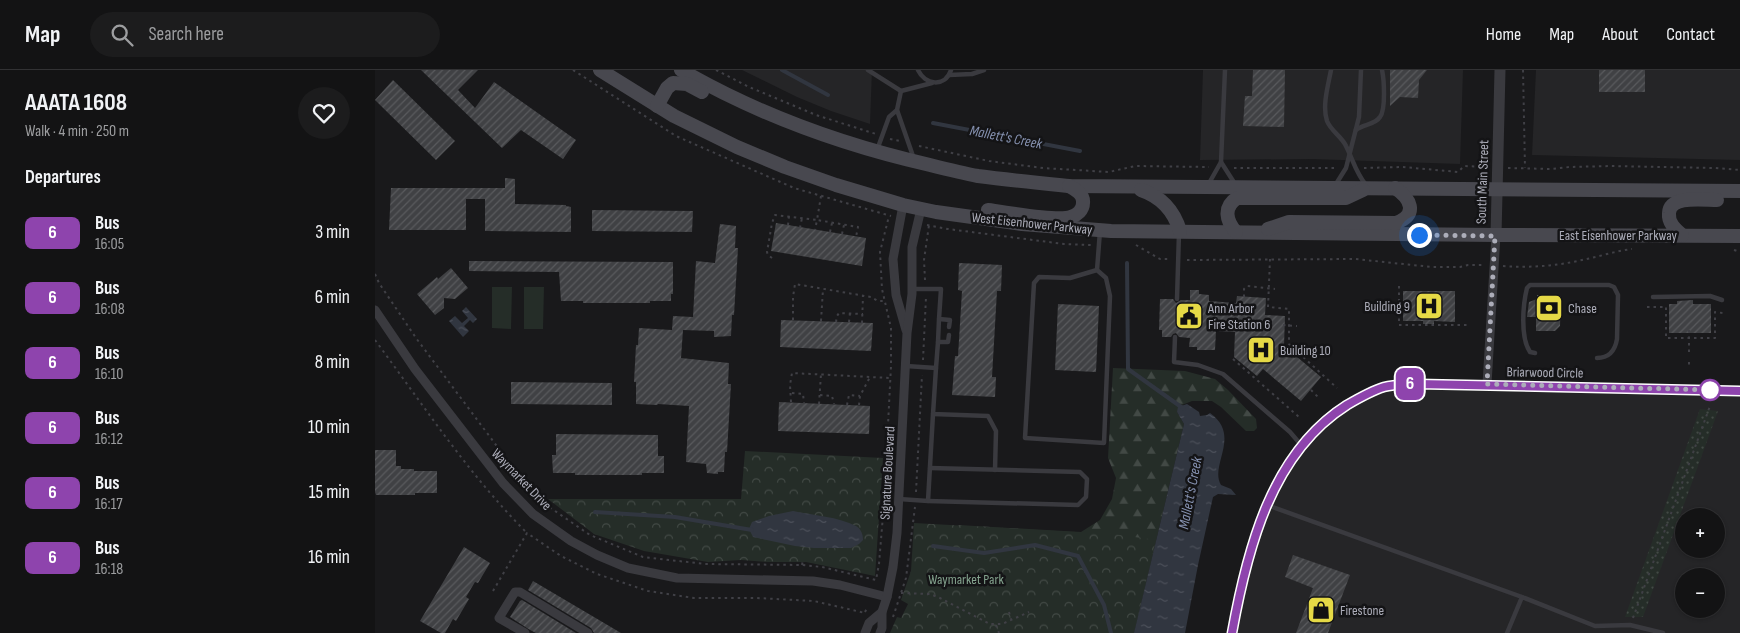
<!DOCTYPE html>
<html lang="en">
<head>
<meta charset="utf-8">
<style>
	:root { --surface:#131314; --page:#1c1c1d; --text:#f1f3f6; --muted:#9d9ea0; --line:#323234 }
	body { margin:0; font-family:"Sofia Sans Condensed",sans-serif; background:var(--page); color:var(--text); height:100vh; display:flex; flex-direction:column; font-size:19px; white-space:nowrap }
	* { box-sizing:border-box; margin:0 }
	p { font-size:16px; color:var(--muted) }
	.icon { flex:none; width:28px; height:28px; fill:none; stroke:currentColor; stroke-width:2; stroke-linecap:round; stroke-linejoin:round }
	.map { position:relative; flex:1; overflow:hidden }
	.sheet { display:flex; flex-direction:column; background:var(--surface); width:375px }
	.sheet>* { flex:none }
	.badge { padding:0 10px; border-radius:8px; font-size:18px; line-height:32px }
	.tools { position:absolute; left:1300px; top:438px; display:grid; gap:10px }
	.tools a { display:grid; place-items:center; width:50px; height:50px; border-radius:50%; background:var(--surface); box-shadow:0 1px 4px #0004,0 0 0 1px var(--line); font-size:25px }
	.you { position:absolute; width:25px; height:25px; margin:-12px; border:4px solid #fff; border-radius:50%; background:#1a73e8; box-shadow:0 0 0 8px #1a73e833 }
	.map>.badge { position:absolute; translate:-50% -50%; box-shadow:0 0 0 2px #fff }
	h2 { padding:0 25px; font-size:19px; line-height:45px }
	.round { display:grid; place-items:center; flex:none; width:52px; height:52px; border-radius:26px; background:var(--page) }
	.head { display:flex; align-items:center; justify-content:space-between; height:85px; padding:0 25px }
	h1 { font-size:24px; font-weight:700; line-height:38px }
	ul { padding:0; list-style:none }
	li { display:flex; align-items:center; gap:15px; height:65px; padding:0 25px }
	li div { flex:1 }
	li b { display:block; font-size:19px }
	li em { font-style:normal }
	li .badge { min-width:55px; font-weight:700; text-align:center }
	header { display:flex; align-items:center; gap:30px; box-sizing:border-box; height:70px; padding:0 25px; background:var(--surface); border-bottom:1px solid var(--line) }
	header strong { font-size:24px }
	nav { display:flex; gap:28px; margin-inline-start:auto; font-size:18px }
	.search { width:350px; height:45px; background:var(--page); display:flex; align-items:center; gap:12px; box-sizing:border-box; padding:0 18px; border-radius:28px; color:var(--muted); font-size:19px }
	main { display:flex; flex:1; min-height:0 }
	.map>svg:first-child { display:block }
	.built { fill:#252527; fill-rule:evenodd }
	.grass { fill:url(#grass-dots) }
	.forest { fill:url(#forest-firs) }
	.park { fill:url(#park-crowns) }
	.pitch { fill:#252d28 }
	.water { fill:url(#water-ripples) }
	.lines { fill:none; stroke-linecap:round; stroke-linejoin:round }
	.stream { stroke:#313640; stroke-width:4 }
	.building { fill:url(#building-hatch) }
	.path { stroke:#404046; stroke-width:2; stroke-dasharray:2.5 4; stroke-linecap:butt }
	.service { stroke:#3a3a3f; stroke-width:4.5 }
	.minor { stroke:#3a3a3f; stroke-width:9 }
	.tertiary { stroke:#3a3a3f; stroke-width:11 }
	.secondary { stroke:#48484f; stroke-width:14 }
	.line-casing { stroke:#fff; stroke-width:11 }
	.line { stroke:#8e44ad; stroke-width:8 }
	.walk { stroke:#acadb9; stroke-width:5; stroke-dasharray:0 9 }
	.stop-dot { fill:#fff; stroke:#8e44ad; stroke-width:2.5 }
	.labels { text-anchor:middle; stroke-width:5; stroke-linejoin:round; paint-order:stroke }
	.street-label { font-size:14px; fill:#acadb9; stroke:#141416 }
	.poi-label { font-size:14px; fill:#acadb9; stroke:#141416; text-anchor:start }
	.park-label { font-size:14px; fill:#84a38e; stroke:#141416 }
	.water-label { font-size:15px; font-style:italic; fill:#8692b1; stroke:#141416 }
</style>
</head>
<body>
<header>
<strong>Map</strong>
<div class="search"><svg class="icon" aria-label="search" viewBox="0 0 24 24"><circle cx="10" cy="10" r="6"/><path d="M15 15l6 6"/></svg>Search here</div>
<nav><a>Home</a><a>Map</a><a>About</a><a>Contact</a></nav>
</header>
<main>
<section class="sheet">
<div class="head"><div><h1>AAATA 1608</h1><p>Walk · 4 min · 250 m</p></div><a class="round"><svg class="icon" aria-label="heart" viewBox="0 0 24 24"><path d="M12 20l-8-8c-3-5 5-10 8-4 3-6 11-1 8 4z"/></svg></a></div>
<h2>Departures</h2>
<ul>
<li><span class="badge" style="background:#8e44ad;color:#fff">6</span><div><b>Bus</b><p>16:05</p></div><em>3 min</em></li>
<li><span class="badge" style="background:#8e44ad;color:#fff">6</span><div><b>Bus</b><p>16:08</p></div><em>6 min</em></li>
<li><span class="badge" style="background:#8e44ad;color:#fff">6</span><div><b>Bus</b><p>16:10</p></div><em>8 min</em></li>
<li><span class="badge" style="background:#8e44ad;color:#fff">6</span><div><b>Bus</b><p>16:12</p></div><em>10 min</em></li>
<li><span class="badge" style="background:#8e44ad;color:#fff">6</span><div><b>Bus</b><p>16:17</p></div><em>15 min</em></li>
<li><span class="badge" style="background:#8e44ad;color:#fff">6</span><div><b>Bus</b><p>16:18</p></div><em>16 min</em></li>
</ul>
</section>
<div class="map">
<svg width="1365" height="563" viewBox="0 0 1365 563">
	<defs>
		<pattern id="grass-dots" width="8" height="8" patternUnits="userSpaceOnUse" patternTransform="scale(1.25)"><rect width="8" height="8" fill="#252d28"/><path d="M2 2h.1M6 6h.1" fill="none" stroke="#424945" stroke-width="1.8" stroke-linecap="round"/></pattern>
		<pattern id="forest-firs" width="22" height="20" patternUnits="userSpaceOnUse" patternTransform="scale(1.25)"><rect width="22" height="20" fill="#252d28"/><path d="M5 1l3.5 6h-7zM16 11l3.5 6h-7z" fill="#424945"/></pattern>
		<pattern id="park-crowns" width="20" height="18" patternUnits="userSpaceOnUse" patternTransform="scale(1.25)"><rect width="20" height="18" fill="#252d28"/><path d="M2 6a3 3 0 1 1 6 0M12 15a3 3 0 1 1 6 0" fill="none" stroke="#424945"/></pattern>
		<pattern id="water-ripples" width="26" height="14" patternUnits="userSpaceOnUse" patternTransform="scale(1.25)"><rect width="26" height="14" fill="#313640"/><path d="M2 4q2-2 4 0t4 0M15 11q2-2 4 0t4 0" fill="none" stroke="#4c505a"/></pattern>
		<pattern id="building-hatch" width="6" height="6" patternUnits="userSpaceOnUse" patternTransform="scale(1.25)"><rect width="6" height="6" fill="#404144"/><path d="M-1 1l2-2M0 6l6-6M5 7l2-2" fill="none" stroke="#595a5d"/></pattern>
	</defs>
	<rect width="100%" height="100%" fill="#19191b"/>
	<g class="built">
		<polygon points="367,0 497,0 495,54 456,41 422,27"/>
		<polygon points="828,0 1088,0 1085,94 937,89 825,90"/>
		<polygon points="1161,0 1365,0 1365,90 1157,85"/>
		<path d="M1009 317 1365 321V563H857L892 435 944 356ZM1309 446H1341V479H1309ZM1309 506H1341V539H1309Z"/>
	</g>
	<polygon class="grass" points="1325,339 1343,341 1268,547 1250,547"/>
	<polygon class="forest" points="738,298 810,301 840,309 853,320 881,349 882,358 879,361 871,361 846,337 837,331 817,331 807,335 802,342 809,354 759,563 583,455 706,462 725,450 737,429 741,408 733,388"/>
	<g class="park">
		<polygon points="370,381 508,388 500,506 431,492 393,492 366,490 333,492 269,481 219,464 173,429 366,429"/>
		<polygon points="539,453 738,464 781,470 759,563 515,563 522,547 526,548 533,534 526,530 536,501"/>
	</g>
	<g class="pitch">
		<polygon points="117,217 137,217 136,259 117,258"/>
		<polygon points="149,217 169,217 168,259 149,259"/>
	</g>
	<g class="water">
		<polygon points="91,237 102,249 98,253 95,250 89,256 94,261 88,267 74,251 80,246 87,253 93,248 87,241"/>
		<path d="M812 334 824 342 825 346 832 345 835 343C867 366 834 395 846 415L856 419 861 425 843 424 838 427 823 495 810 563H759L809 354 802 342 803 337Z"/>
		<path d="M418 441C437 445 464 447 481 456 486 459 488 464 488 470L484 474 476 478H439L420 476 378 467 374 459 377 452 394 446Z"/>
	</g>
	<g class="lines">
		<g class="stream">
			<polyline points="407,0 453,25"/>
			<polyline points="558,53 705,81"/>
			<polyline points="752,193 753,299 809,339"/>
			<polyline points="220,442 300,447 377,460"/>
			<polyline points="558,476 609,483 660,475 703,486 729,535 736,563"/>
		</g>
	</g>
	<g class="building">
		<polygon points="46,0 103,0 83,20 100,38 119,12 201,70 188,89 146,60 127,78"/>
		<polygon points="878,0 910,0 909,57 868,56 870,26 877,26"/>
		<polygon points="1015,0 1052,0 1044,10 1043,28 1025,27 1015,36"/>
		<rect x="1224" y="0" width="46" height="22"/>
		<polygon points="18,10 80,71 61,90 0,30"/>
		<polygon points="130,108 140,109 140,134 191,135 191,136 196,137 196,162 110,161 110,129 91,129 91,160 14,160 16,118 130,118"/>
		<polygon points="217,140 318,141 317,162 217,161"/>
		<polygon points="401,153 491,168 487,196 396,181"/>
		<polygon points="345,154 361,156 360,178 363,178 359,245 357,245 356,266 339,267 339,261 308,260 306,288 354,293 353,314 356,314 352,382 350,382 349,402 343,402 343,404 332,403 331,394 311,392 314,336 283,334 282,335 261,334 261,312 259,312 261,275 263,275 264,258 297,260 298,246 318,247 321,191 340,193"/>
		<polygon points="94,191 298,192 298,224 296,224 296,231 275,231 275,233 208,233 208,231 186,231 184,202 94,201"/>
		<polygon points="584,193 627,195 626,221 622,221 617,307 621,307 620,327 577,325 580,286 583,286 587,221 583,220"/>
		<polygon points="76,198 93,218 80,229 69,228 69,238 60,245 42,224 62,207 63,209"/>
		<polygon points="815,220 824,220 824,224 834,225 834,231 861,233 862,226 891,228 890,245 910,246 909,276 946,307 926,331 888,299 882,306 859,287 860,262 841,261 840,280 822,280 822,277 814,277 815,268 804,267 801,263 798,264 796,267 787,267 787,260 784,260 785,229 798,229 801,233 806,230 815,230"/>
		<polygon points="1028,221 1080,221 1080,252 1059,251 1059,254 1048,254 1048,251 1028,251"/>
		<polygon points="1162,225 1186,226 1185,256 1180,261 1161,261 1161,247 1152,247 1154,232 1162,229"/>
		<polygon points="1318,230 1318,234 1336,234 1336,263 1294,263 1294,234 1302,234 1302,231"/>
		<polygon points="683,234 724,236 721,302 680,300"/>
		<polygon points="406,250 498,253 496,281 405,277"/>
		<polygon points="136,312 237,313 237,335 136,334"/>
		<polygon points="404,332 495,336 494,364 403,361"/>
		<polygon points="181,364 283,365 283,386 289,386 289,403 267,403 267,405 200,405 200,403 178,403 177,385 181,385"/>
		<polygon points="0,380 21,380 21,396 26,396 26,399 39,399 39,401 62,401 62,423 40,423 40,425 1,425 0,422"/>
		<polygon points="89,477 115,493 103,513 100,512 91,527 94,529 81,551 78,549 70,563 66,563 45,551"/>
		<polygon points="918,485 975,505 953,563 921,563 938,518 910,507"/>
		<polygon points="158,511 246,563 219,563 216,558 153,520"/>
		<polygon points="147,530 201,563 161,563 155,560 135,547 145,531"/>
	</g>
	<g class="lines">
		<g class="path">
			<polyline points="198,0 301,66 419,118 516,146"/>
			<polyline points="341,0 374,17 441,45 501,64"/>
			<polyline points="1148,0 1150,98"/>
			<polyline points="515,69 525,71"/>
			<polyline points="544,76 614,91 668,98 734,102 760,96 834,97"/>
			<polyline points="859,98 961,98"/>
			<polyline points="989,98 1028,97 1083,102 1089,96 1111,97"/>
			<polyline points="1133,98 1176,99 1195,97 1236,96 1340,98 1365,100"/>
			<polyline points="446,126 442,150 483,157 481,167"/>
			<polyline points="413,155 414,146"/>
			<polyline points="552,155 573,159 689,174 716,175"/>
			<polyline points="425,158 427,148"/>
			<polyline points="455,162 457,153"/>
			<polyline points="467,164 469,155"/>
			<polyline points="761,175 785,189 795,189"/>
			<polyline points="1359,180 1365,182"/>
			<polyline points="397,188 393,185 392,182 397,153 400,145 442,150 440,160"/>
			<polyline points="895,189 893,237 914,239 914,274 962,318"/>
			<polyline points="812,190 980,189 1057,197 1085,197 1093,195 1109,195"/>
			<path d="M1128 196C1155 198 1181 196 1207 190 1223 187 1240 181 1257 179"/>
			<polyline points="0,204 4,213 41,268 127,383 164,430 215,465 268,487 330,494 427,495 447,497 501,510 504,494 509,433 516,296 516,258 507,219 505,182 514,146"/>
			<polyline points="550,210 549,190 554,155"/>
			<polyline points="1024,216 1024,255 1093,255"/>
			<polyline points="869,227 869,219 872,216 900,219"/>
			<polyline points="1272,237 1291,237 1291,268 1340,268 1340,242 1348,243"/>
			<polyline points="418,250 418,227 420,214 496,227 503,231 510,231"/>
			<polyline points="446,251 448,219"/>
			<polyline points="461,252 462,246 464,243 488,244"/>
			<polyline points="474,252 475,243"/>
			<polyline points="487,253 488,226"/>
			<polyline points="908,255 922,256"/>
			<path d="M0 270C49 336 94 405 152 463"/>
			<polyline points="1314,282 1314,259"/>
			<polyline points="858,289 924,347"/>
			<polyline points="548,290 551,227"/>
			<polyline points="1314,292 1314,295"/>
			<polyline points="936,320 945,329"/>
			<polyline points="417,323 428,324 429,333"/>
			<polyline points="445,325 457,326 459,334"/>
			<polyline points="416,332 415,315 417,303 515,308"/>
			<polyline points="444,334 446,304"/>
			<polyline points="472,335 474,325 485,326"/>
			<polyline points="484,335 485,326 495,307"/>
			<polyline points="541,422 547,305"/>
			<polyline points="427,495 428,490"/>
			<polyline points="118,521 152,463 186,486 222,504 273,521 319,528 382,528 439,531 490,543"/>
			<polyline points="526,523 555,524 565,528 615,554 627,554 654,542"/>
			<polyline points="490,542 492,538"/>
			<polyline points="634,542 636,549"/>
			<polyline points="518,547 531,508 540,437"/>
			<polyline points="1258,548 1335,336"/>
			<polyline points="621,555 624,563"/>
		</g>
		<g class="service">
			<polyline points="493,0 526,21"/>
			<path d="M543 0C550 15 570 18 576 0"/>
			<path d="M956 0C953 16 947 36 952 51 956 61 967 67 971 76 978 90 981 103 991 115"/>
			<polyline points="574,5 597,4 609,0"/>
			<path d="M981 60C988 54 1000 55 1005 47 1011 39 1009 9 1007 0"/>
			<polyline points="502,80 514,47 522,40"/>
			<polyline points="539,89 522,40 526,21 557,13"/>
			<polyline points="846,92 860,114"/>
			<polyline points="961,114 971,98 984,47 986,0"/>
			<polyline points="833,115 846,92 850,0"/>
			<polyline points="722,200 731,208 735,226 729,373 650,368 659,213 664,207 695,208 722,200 725,161"/>
			<polyline points="537,219 566,219 564,249"/>
			<polyline points="1278,227 1335,226 1347,230"/>
			<polyline points="802,229 804,163"/>
			<polyline points="800,267 799,292 823,295 848,304 915,362 927,376"/>
			<polyline points="563,272 564,249 575,250 574,257"/>
			<path d="M1160 283 1155 282C1145 267 1148 234 1152 218L1155 215H1234L1239 217 1243 225 1242 269C1240 281 1234 288 1222 288"/>
			<polyline points="531,296 561,298 563,272 573,272 574,265"/>
			<polyline points="561,298 558,344 613,346 621,361 620,400"/>
			<polyline points="524,429 553,431 558,344"/>
			<polyline points="553,431 703,435 711,427 712,409 705,402 555,398"/>
			<polyline points="892,435 1147,527"/>
			<polyline points="1132,563 1147,527 1220,556 1255,555 1288,563"/>
		</g>
		<g class="minor">
			<polyline points="528,135 518,189 521,225 531,260"/>
			<polyline points="0,240 40,299 128,413 158,444 196,471 222,485 253,498 302,508 438,511 465,515 512,527"/>
			<polyline points="1112,314 1121,165"/>
			<polyline points="150,563 124,548 140,522 145,522 213,563"/>
			<polyline points="490,563 494,553 507,542"/>
			<polyline points="505,563 507,558 507,542 512,527 518,497 522,463 532,263 537,224 537,177 546,139"/>
			<path d="M857 563C872 479 896 383 973 335 985 327 997 320 1011 317 1028 313 1047 314 1064 314L1365 321"/>
		</g>
		<polyline class="tertiary" points="1121,165 1125,0"/>
		<g class="secondary">
			<polyline points="225,0 299,46 362,77 410,97 461,115 528,135 561,142 647,154 736,161 1121,165 1365,166"/>
			<path d="M306 0C384 45 467 75 555 95 571 99 587 103 603 106 633 110 664 113 694 116L1365 121"/>
			<polyline points="282,36 292,18 298,13 312,14 327,22"/>
			<path d="M766 120C787 127 799 141 805 161"/>
			<path d="M613 140C631 142 681 152 696 147 702 145 708 140 708 133 709 124 701 120 694 116"/>
			<path d="M893 159 914 152 1021 153C1044 144 1035 128 1020 118"/>
			<path d="M861 162C851 151 848 137 862 128H971L988 120"/>
			<path d="M1307 165C1300 159 1293 153 1294 143 1295 125 1328 130 1342 130"/>
		</g>
	</g>
	<g class="lines">
		<g class="line-casing">
			<path id="line" d="M857 563C872 480 896 383 972 335 984 328 996 321 1009 317 1020 314 1032 315 1043 314L1365 321"/>
		</g>
		<use href="#line" class="line"/>
		<polyline class="walk" points="1044,165 1120,166 1112,314 1335,320"/>
	</g>
	<defs>
		<g id="hospital-square" transform="scale(1.4375)"><rect x="-9" y="-9" width="18" height="18" rx="4" fill="#e5d946" stroke="#141416"/><path d="M-5-5h3v3.5h4V-5h3V5h-3V1.5h-4V5h-3Z" fill="#111"/></g>
		<g id="bank-square" transform="scale(1.4375)"><rect x="-9" y="-9" width="18" height="18" rx="4" fill="#e5d946" stroke="#141416"/><path d="M-6-4H6V4H-6ZM0-2.3a2.3 2.3 0 1 0 0 4.6a2.3 2.3 0 1 0 0-4.6Z" fill="#111"/></g>
		<g id="civic-square" transform="scale(1.4375)"><rect x="-9" y="-9" width="18" height="18" rx="4" fill="#e5d946" stroke="#141416"/><path d="M-.6-6.5H3V-4.5H.6V-3L4-1V1h2V6H-6V1h2V-1L-.6-3ZM-1.2 2.5V6h2.4V2.5Z" fill="#111"/></g>
		<g id="shop-square" transform="scale(1.4375)"><rect x="-9" y="-9" width="18" height="18" rx="4" fill="#e5d946" stroke="#141416"/><path d="M-5-2.5h2.3a2.7 3.5 0 0 1 5.4 0H5L5.5 6h-11ZM-1.5-2.5h3a1.5 2.3 0 0 0-3 0Z" fill="#111"/></g>
	</defs>
	<g fill-rule="evenodd">
		<use href="#hospital-square" x="1054" y="236"/>
		<use href="#bank-square" x="1174" y="238"/>
		<use href="#civic-square" x="814" y="246"/>
		<use href="#hospital-square" x="886" y="280"/>
		<use href="#shop-square" x="946" y="540"/>
	</g>
	<circle class="stop-dot" cx="1335" cy="320" r="10"/>
	<g class="labels">
		<g class="street-label">
			<text transform="translate(1107 112) rotate(-88)" y="5">South Main Street</text>
			<text transform="translate(657 153) rotate(6)" y="5">West Eisenhower Parkway</text>
			<text x="1243" y="170">East Eisenhower Parkway</text>
			<text transform="translate(1170 302) rotate(1)" y="5">Briarwood Circle</text>
			<text transform="translate(512 403) rotate(-87)" y="5">Signature Boulevard</text>
			<text transform="translate(147 409) rotate(46)" y="5">Waymarket Drive</text>
		</g>
		<g class="poi-label">
			<text x="1035" y="241" text-anchor="end">Building 9</text>
			<text x="833" y="243">Ann Arbor<tspan x="833" dy="16">Fire Station 6</tspan></text>
			<text x="1193" y="243">Chase</text>
			<text x="905" y="285">Building 10</text>
			<text x="965" y="545">Firestone</text>
		</g>
		<g class="park-label">
			<text x="591" y="514">Waymarket Park</text>
		</g>
		<g class="water-label">
			<text transform="translate(631 67) rotate(11)" y="5">Mallett's Creek</text>
			<text transform="translate(815 423) rotate(-79)" y="5">Mallett's Creek</text>
		</g>
	</g>
</svg>
<div class="tools">
<a>+</a>
<a>−</a>
</div>
<div class="you" style="left:1044px;top:165px"></div>
<b class="badge" style="left:1035px;top:314px;background:#8e44ad;color:#fff">6</b>
</div>
</main>
</body>
</html>
